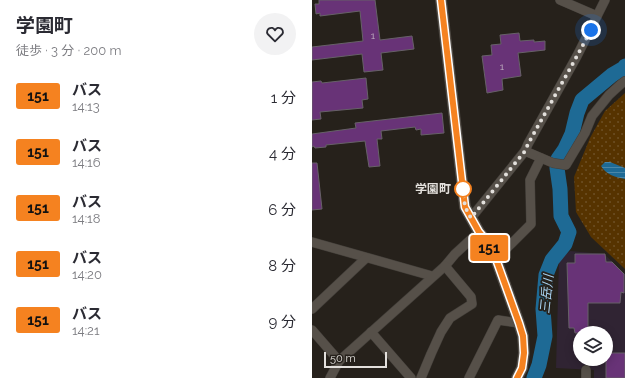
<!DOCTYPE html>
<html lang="ja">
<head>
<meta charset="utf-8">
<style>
	:root { --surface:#fff; --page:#f2f2f3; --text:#2b2b33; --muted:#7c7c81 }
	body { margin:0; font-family:Raleway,"Noto Sans JP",sans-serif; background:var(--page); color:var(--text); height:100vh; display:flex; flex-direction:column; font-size:15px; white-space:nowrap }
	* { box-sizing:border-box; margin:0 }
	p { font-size:13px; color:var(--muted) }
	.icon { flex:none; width:22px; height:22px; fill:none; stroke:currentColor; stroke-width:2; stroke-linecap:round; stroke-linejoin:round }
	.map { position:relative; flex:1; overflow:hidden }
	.panel { display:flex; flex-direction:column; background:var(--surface); width:312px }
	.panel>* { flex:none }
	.badge { padding:0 8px; border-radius:3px; font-size:14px; line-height:26px }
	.controls { position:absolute; left:261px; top:326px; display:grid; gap:8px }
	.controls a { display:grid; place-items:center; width:40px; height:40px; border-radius:50%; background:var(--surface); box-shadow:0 2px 10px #0003; font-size:20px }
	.scale { position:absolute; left:12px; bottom:10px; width:63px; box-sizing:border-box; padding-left:4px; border:2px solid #e3e0dc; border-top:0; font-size:11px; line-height:14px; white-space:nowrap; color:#e3e0dc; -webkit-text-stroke:3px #26211b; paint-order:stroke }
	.you { position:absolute; width:20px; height:20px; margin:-10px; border:3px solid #fff; border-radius:50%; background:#1a73e8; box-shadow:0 0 0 6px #1a73e833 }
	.map>.badge { position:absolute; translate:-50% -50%; box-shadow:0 0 0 2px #fff }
	.round { display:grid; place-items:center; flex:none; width:42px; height:42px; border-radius:21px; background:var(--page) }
	.head { display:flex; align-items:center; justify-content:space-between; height:68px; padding:0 16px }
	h1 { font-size:19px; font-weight:700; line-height:30px }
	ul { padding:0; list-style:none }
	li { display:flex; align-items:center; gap:12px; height:56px; padding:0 16px }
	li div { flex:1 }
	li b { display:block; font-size:15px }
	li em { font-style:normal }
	li .badge { min-width:44px; font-weight:700; text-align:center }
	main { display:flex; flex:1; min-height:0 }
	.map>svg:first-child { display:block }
	.medical { fill:#302433; fill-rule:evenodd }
	.park { fill:url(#park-dots) }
	.water { fill:url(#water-rules) }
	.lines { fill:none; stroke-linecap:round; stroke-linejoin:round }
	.river { stroke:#1e6a95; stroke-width:15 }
	.building { fill:#683377; stroke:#676168 }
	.minor-casing { stroke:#423e39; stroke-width:10 }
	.tertiary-casing { stroke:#423e39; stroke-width:12 }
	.minor { stroke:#565049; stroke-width:9 }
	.tertiary { stroke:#565049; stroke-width:11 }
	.line-casing { stroke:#fff; stroke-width:9 }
	.line { stroke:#f58220; stroke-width:6 }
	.walk { stroke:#e3e0dc; stroke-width:4; stroke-dasharray:0 7.2 }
	.stop-dot { fill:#fff; stroke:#f58220; stroke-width:2 }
	.labels { text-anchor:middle; stroke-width:3.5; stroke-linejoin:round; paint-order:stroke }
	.number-label { font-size:10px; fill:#c4b5c3 }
	.stop-label { font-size:12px; font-weight:bold; fill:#e3e0dc; stroke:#26211b; text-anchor:end }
	.water-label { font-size:13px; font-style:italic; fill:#a8d3f1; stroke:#26211b }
</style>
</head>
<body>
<main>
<section class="panel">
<div class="head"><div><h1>学園町</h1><p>徒歩 · 3 分 · 200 m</p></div><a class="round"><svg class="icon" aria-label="heart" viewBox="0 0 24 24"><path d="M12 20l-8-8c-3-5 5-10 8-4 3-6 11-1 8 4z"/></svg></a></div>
<ul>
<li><span class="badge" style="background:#f58220;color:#111">151</span><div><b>バス</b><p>14:13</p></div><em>1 分</em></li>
<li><span class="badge" style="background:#f58220;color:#111">151</span><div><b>バス</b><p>14:16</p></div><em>4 分</em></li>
<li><span class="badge" style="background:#f58220;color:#111">151</span><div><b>バス</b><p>14:18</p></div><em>6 分</em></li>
<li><span class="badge" style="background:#f58220;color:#111">151</span><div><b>バス</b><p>14:20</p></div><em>8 分</em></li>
<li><span class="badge" style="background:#f58220;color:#111">151</span><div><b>バス</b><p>14:21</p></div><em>9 分</em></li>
</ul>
</section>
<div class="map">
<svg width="313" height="378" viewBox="0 0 313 378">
	<defs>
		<pattern id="park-dots" width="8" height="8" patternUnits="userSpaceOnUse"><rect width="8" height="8" fill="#563300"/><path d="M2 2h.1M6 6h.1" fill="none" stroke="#6e5025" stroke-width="1.8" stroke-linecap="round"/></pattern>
		<pattern id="water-rules" width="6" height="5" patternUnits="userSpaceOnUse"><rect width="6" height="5" fill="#1e6a95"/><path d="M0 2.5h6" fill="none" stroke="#4986a8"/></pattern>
	</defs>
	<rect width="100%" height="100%" fill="#26211b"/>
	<path class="medical" d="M258 251 292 254 313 274V378H282V370L244 368 247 260ZM268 333H294V359H268Z"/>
	<polygon class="park" points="313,93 313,269 279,237 264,212 262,177 278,138 293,111"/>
	<path class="water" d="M293 162H298L313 168V179C304 177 294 175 289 166Z"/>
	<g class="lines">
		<g class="river">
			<polyline points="246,159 253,149 260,134 265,113 270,100 300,75 312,68 313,66"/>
			<polyline points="222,378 227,365 233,336 231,309 234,275 240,260 253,244 257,232 249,216 248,189 245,168"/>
		</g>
	</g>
	<g class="building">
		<polygon points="7,0 63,0 68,40 100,36 102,49 69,53 71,70 52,72 50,54 0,60 0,47 51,41 48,11 8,16 8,13 4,14 3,4 7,4"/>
		<polygon points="207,33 208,41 222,40 222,42 233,41 233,50 206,53 209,76 190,79 191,90 175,93 170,56 180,55 179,45 189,44 188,35"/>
		<polygon points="54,78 56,99 50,100 51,108 8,112 9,119 0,120 0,82 9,81 10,83"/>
		<polygon points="130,113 132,133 109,135 109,129 104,130 103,127 69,131 70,139 65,139 68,166 57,167 53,141 14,145 14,147 3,148 2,146 0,147 0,134 44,128 43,123"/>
		<polygon points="0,163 5,163 10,209 0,210"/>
		<polygon points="263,254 293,254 294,262 300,262 312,274 312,293 309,292 308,303 276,303 276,333 263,333 262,328 257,328 255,263 263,263"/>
		<rect x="294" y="353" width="19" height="25"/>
	</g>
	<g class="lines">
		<g class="minor-casing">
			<g id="minor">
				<polyline points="248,0 285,16"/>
				<polyline points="213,151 241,163 254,165 273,133 280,116 297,95 309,84 313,81"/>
				<polyline points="159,218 213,151 216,144 265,56 293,0"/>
				<polyline points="0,242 120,276"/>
				<polyline points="184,259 219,224 218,180 229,158"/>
				<polyline points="0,309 54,258"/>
				<polyline points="0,330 27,361"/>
				<polyline points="59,332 99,378"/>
				<polyline points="18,378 27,361 133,266 143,254 167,232"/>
				<polyline points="109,378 119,354 129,332 138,318 160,304 159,297 133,266"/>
				<polyline points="157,378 186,320 207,323"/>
				<polyline points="274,378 274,370"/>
			</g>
		</g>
		<g class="tertiary-casing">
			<polyline id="tertiary" points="129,0 153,207 167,232 172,238 184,259 207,323 211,336 212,353 210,368 205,378"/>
		</g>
		<use href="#minor" class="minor"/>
		<use href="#tertiary" class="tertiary"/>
	</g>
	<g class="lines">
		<g class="line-casing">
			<polyline id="line" points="129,0 153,207 167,232 172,238 184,259 207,323 211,336 212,353 210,368 205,378"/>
		</g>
		<use href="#line" class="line"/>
		<polyline class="walk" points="151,189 153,207 159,218 213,151 216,144 265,56 279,30"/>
	</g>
	<circle class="stop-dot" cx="151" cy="189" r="8"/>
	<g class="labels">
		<g class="number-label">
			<text x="61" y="39">1</text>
			<text x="190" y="70">1</text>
		</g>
		<g class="stop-label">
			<text x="139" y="193">学園町</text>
		</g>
		<g class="water-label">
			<text transform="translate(234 294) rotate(-84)" y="5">三岳川</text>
		</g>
	</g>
</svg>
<div class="controls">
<a><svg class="icon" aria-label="layers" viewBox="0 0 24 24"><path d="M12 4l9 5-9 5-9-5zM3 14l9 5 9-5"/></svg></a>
</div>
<div class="scale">50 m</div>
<div class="you" style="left:279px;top:30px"></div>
<b class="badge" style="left:177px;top:248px;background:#f58220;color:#111">151</b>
</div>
</main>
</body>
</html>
